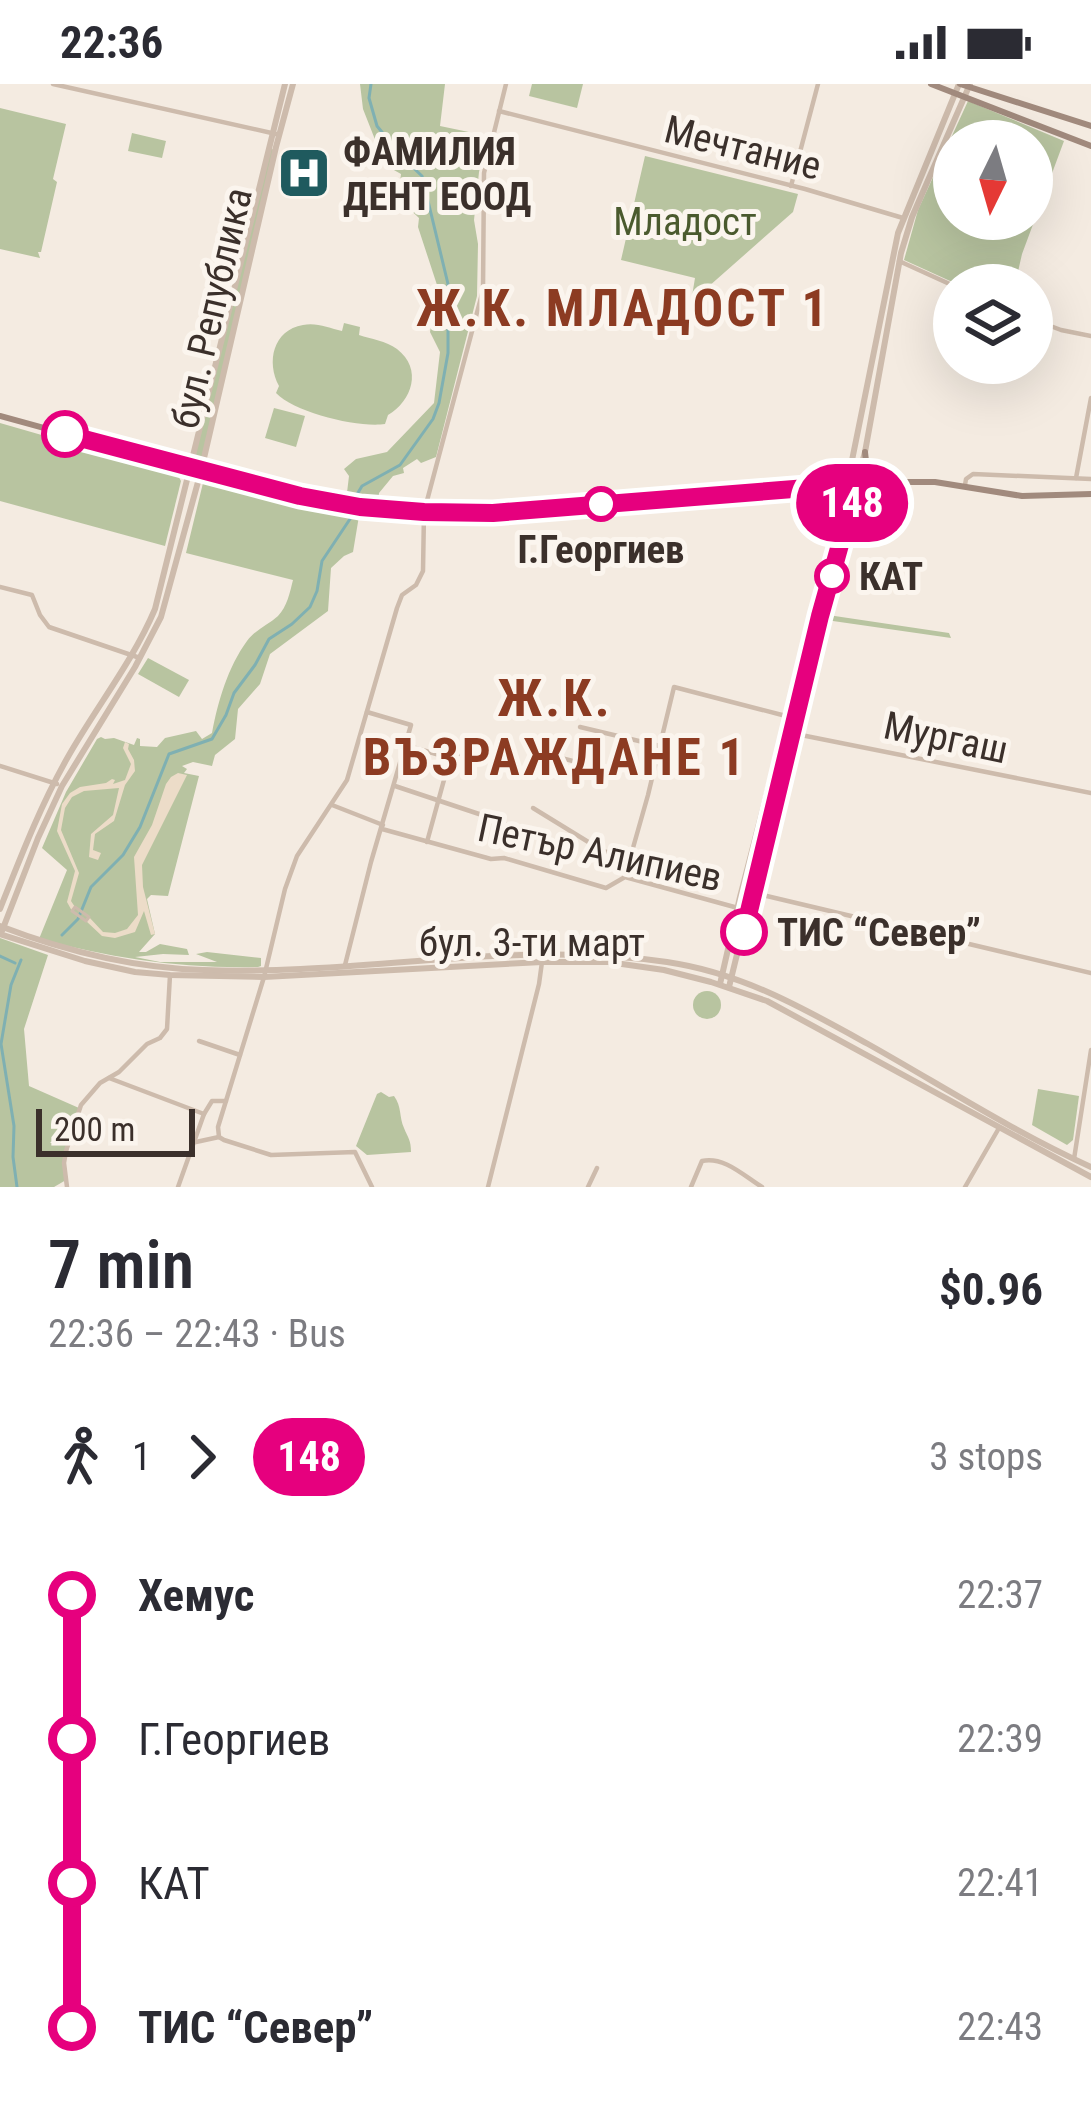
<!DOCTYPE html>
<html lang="en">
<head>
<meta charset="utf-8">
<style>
	:root { --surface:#fff; --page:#f2f2f3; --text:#2b2b33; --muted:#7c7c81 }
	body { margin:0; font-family:"Roboto Condensed",sans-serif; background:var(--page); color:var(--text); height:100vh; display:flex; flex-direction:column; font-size:45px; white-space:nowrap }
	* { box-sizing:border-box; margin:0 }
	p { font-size:39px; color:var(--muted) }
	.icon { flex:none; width:66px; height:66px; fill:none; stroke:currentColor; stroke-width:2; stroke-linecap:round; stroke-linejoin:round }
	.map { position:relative; height:1103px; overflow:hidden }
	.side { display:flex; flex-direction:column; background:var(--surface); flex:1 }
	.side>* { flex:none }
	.badge { padding:0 24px; border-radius:39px; font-size:42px; line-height:78px }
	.needle { width:78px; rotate:185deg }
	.buttons { position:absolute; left:933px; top:36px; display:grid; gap:24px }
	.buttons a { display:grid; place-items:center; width:120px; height:120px; border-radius:50%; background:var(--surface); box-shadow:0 12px 48px #0002; font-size:60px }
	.scale { position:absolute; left:36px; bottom:30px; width:159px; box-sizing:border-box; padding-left:12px; border:6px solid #3b302b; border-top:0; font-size:33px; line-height:42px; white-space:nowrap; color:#3b302b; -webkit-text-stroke:9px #fbf5ee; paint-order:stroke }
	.map>.badge { position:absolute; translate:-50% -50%; box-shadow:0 0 0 6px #fff }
	.legs { display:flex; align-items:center; gap:18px; height:132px; padding:0 48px; font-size:39px }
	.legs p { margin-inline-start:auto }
	.headline { display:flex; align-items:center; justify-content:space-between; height:204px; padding:0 48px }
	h1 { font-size:66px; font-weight:600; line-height:90px }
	ul { padding:0 48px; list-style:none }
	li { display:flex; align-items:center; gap:42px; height:144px; font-size:45px }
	li i { display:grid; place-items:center; width:18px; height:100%; margin:0 15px; background:currentColor }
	li i::after { content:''; width:30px; height:30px; margin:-15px; border:9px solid; border-radius:50%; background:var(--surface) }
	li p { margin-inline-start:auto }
	li:first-child i { background:linear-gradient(#0000 50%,currentColor 0) }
	li:last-child i { background:linear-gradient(currentColor 50%,#0000 0) }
	.status { display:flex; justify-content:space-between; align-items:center; height:84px; padding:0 60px; background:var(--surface); direction:ltr }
	.status svg { height:33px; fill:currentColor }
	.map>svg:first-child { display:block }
	.green { fill:#b8c4a0; fill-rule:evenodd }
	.plaza { fill:#ecdcc8 }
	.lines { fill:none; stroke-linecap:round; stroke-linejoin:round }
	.stream { stroke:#7fb0b2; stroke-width:3 }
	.pedestrian { stroke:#cdbbac; stroke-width:3 }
	.minor { stroke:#cdbbac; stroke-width:4.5 }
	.tertiary { stroke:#cdbbac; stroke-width:6 }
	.secondary { stroke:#a18a7d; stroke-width:6 }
	.line-1-casing { stroke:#fff; stroke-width:27 }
	.line-1 { stroke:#e6007e; stroke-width:18 }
	.stop-1-dot { fill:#fff; stroke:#e6007e; stroke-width:6 }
	.labels { text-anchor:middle; stroke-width:10; stroke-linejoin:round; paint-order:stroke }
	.street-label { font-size:39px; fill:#3b302b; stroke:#fbf5ee }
	.poi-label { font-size:39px; font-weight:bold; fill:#3b302b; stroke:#fbf5ee; text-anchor:start }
	.park-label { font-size:39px; fill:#4a5a2e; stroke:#fbf5ee }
	.stop-label { font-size:39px; font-weight:bold; fill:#3b302b; stroke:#fbf5ee; text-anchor:start }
	.district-label { font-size:51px; font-weight:bold; letter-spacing:3px; fill:#8c3b22; stroke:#fbf5ee }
</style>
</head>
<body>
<div class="status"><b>22:36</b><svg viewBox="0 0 49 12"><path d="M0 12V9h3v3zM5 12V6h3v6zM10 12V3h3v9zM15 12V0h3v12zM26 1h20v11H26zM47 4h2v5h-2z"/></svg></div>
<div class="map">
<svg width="1091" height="1103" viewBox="0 0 1091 1103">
	<rect width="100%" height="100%" fill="#f4ebe1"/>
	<g class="green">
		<polygon points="360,0 445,0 440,42 488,52 479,88 474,136 478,160 477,212 436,373 421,379 417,375 403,384 404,389 393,392 379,409 378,418 346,417 349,392 344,385 356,375 387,368 434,319 440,268 430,248 438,204 418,143 419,134 398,114 401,90 385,81 363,25"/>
		<polygon points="532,0 583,0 577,24 529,12"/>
		<path d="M968 17 1064 57 1022 170 1015 201H959L904 176 918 126ZM954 57H1032V135H954Z"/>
		<polygon points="0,24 66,40 53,95 57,98 41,168 38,168 40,174 0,165"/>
		<polygon points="132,49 166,57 162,74 128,67"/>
		<polygon points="268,64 275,66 204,374 194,372"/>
		<polygon points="645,72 798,110 793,128 691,218 695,194 621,176"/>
		<path d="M344 239 360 243 359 251C371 255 386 257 397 265 423 285 412 317 388 331L385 340C359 344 295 329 276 309L279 302C266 278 273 246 303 241 316 238 329 244 342 247Z"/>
		<polygon points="274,324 305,332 296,363 265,354"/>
		<polygon points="0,339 177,390 181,397 165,462 0,417"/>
		<path d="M208 397 345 425V430L359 432 353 468 344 472 331 484 328 527 270 570 260 600 238 625 235 655 215 671 212 682 193 678 182 682 187 685 184 689 199 692 168 812 151 811 147 815 155 850 139 868H146L160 860 187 865 189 871 163 870 135 873 160 878H217L196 870 207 868 261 874V882L258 883C183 885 112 874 39 855L67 786 42 764 66 708 97 655 101 653 105 655 114 654 134 661 137 654 140 655V662L157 663 165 654 196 647 202 655 212 649C218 617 228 583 247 557 256 545 268 541 278 532 287 523 290 508 293 496L186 469 203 399Z"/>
		<polygon points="828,531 949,549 951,554 826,536"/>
		<polygon points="148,574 189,596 179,613 138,590"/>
		<polygon points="0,854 48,871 24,945 29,1002 79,1024 65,1079 66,1096 54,1103 0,1103"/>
		<circle cx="707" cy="921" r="14"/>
		<polygon points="1038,1005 1079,1012 1073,1056 1067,1061 1032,1041"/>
		<path d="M381 1008 389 1013 394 1012C402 1023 399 1033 404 1044 408 1054 411 1056 411 1068L367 1071 356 1062 377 1010Z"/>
	</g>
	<g class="plaza">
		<polygon points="125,658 129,660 128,665 134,676 135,687 125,701 114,737 95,750 93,766 101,769 98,776 89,773 91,750 113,731 119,704 84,707 72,713 65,724 61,746 79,789 71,817 75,823 72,827 67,818 75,787 57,747 62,720 70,709 80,703 106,699 112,695 115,696 113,700 125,696 131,680 123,664"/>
		<polygon points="178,689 187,691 142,781 143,803 155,850 151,851 144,827 135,848 115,854 102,852 86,837 89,833 103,848 115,849 127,845 138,831 134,773 152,741 166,700 171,693"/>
	</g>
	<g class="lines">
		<g class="stream">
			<polyline points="62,851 78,835 91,803 123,771 140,743 169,670 212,655 226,631 234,609 255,581 269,555 292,540 310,523 317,507 322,477 350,435 356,412 362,402 400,381 433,335 439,319 448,269 448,200 422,92 403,74 377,42 369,14 371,0"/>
			<polyline points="0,872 15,879"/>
			<polyline points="17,1103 13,1073 14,1042 1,960 11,901 21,876"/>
		</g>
		<polygon class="pedestrian" points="75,823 89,833 86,837 72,827"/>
		<g class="minor">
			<polyline points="53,0 276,50"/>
			<polyline points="499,27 805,105 903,134"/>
			<polyline points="791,102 818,0"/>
			<polyline points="899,177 954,202"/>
			<polyline points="1032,235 1061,246 1091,252"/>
			<polyline points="1076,394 1091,314"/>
			<polyline points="965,401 966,395 973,390 1091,395"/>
			<polyline points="0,503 32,511 40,531 49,543 140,574"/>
			<polyline points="580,643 660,662"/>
			<polyline points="791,649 1091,709"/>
			<polyline points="405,661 450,674"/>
			<polyline points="561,674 616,688"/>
			<polyline points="0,682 57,700"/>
			<polyline points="395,702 485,732 519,746"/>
			<polyline points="332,721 383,741"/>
			<polyline points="533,724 603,767 630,774"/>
			<polyline points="382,745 491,775 504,774 606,804 625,793 738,824"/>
			<polyline points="427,758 450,674 461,669 478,674"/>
			<polyline points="625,792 648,711 674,603 786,632"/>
			<polyline points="754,809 1091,889"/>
			<polyline points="345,881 371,778 411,641 367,628"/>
			<polyline points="199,957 240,971"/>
			<polyline points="109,994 204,1030 178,1103"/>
			<polyline points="204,1030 212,1017 226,1017"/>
			<polyline points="196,1058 219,1053"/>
			<polyline points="1074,1075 1091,966"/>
			<polyline points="67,1103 64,1079 66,1067 81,1021 100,999 119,988 147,960 160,954 167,945 170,891"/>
			<polyline points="372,1103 355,1068 271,1071 224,1056 219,1053 218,1043 264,893 285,805 297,772 347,696 397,524 402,511 416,501 423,487 424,428 483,206 484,89 506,0"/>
			<polyline points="488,1103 539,900 542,878"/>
			<polyline points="588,1103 597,1084"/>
			<path d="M691 1103 702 1077C724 1072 744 1092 762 1103"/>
			<polyline points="965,1103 999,1044"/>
		</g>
		<g class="tertiary">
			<path d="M0 825C21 772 41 720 69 671 97 622 133 577 155 525L285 0"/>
			<path d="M0 842C65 867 133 884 204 886 358 892 513 855 667 878 742 889 803 924 868 960 941 1001 1014 1048 1091 1083"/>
			<polyline points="2,847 38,754 62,702 135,583 161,533 201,387 276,63 293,0"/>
			<polyline points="0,850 85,877 135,888 170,891 264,893 542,878 608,878 664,886 711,898 767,917 1091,1093"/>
			<polyline points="720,900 740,813 847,401 898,149 959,0"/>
			<polyline points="729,903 820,532 865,368 901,169 912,133 970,0"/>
		</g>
		<g class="secondary">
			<polyline points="931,0 1091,62"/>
			<polyline points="960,0 1091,42"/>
			<polyline points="0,332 266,405 341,420 434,429 541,426 892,398 935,398 1022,412 1091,410"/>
			<path d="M865 368C866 381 869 392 883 395"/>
			<polyline points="824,404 836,413 838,435"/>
		</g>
	</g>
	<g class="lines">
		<g class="line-1-casing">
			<polyline id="line-1" points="65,350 300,412 360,423 424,428 493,429 857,400 820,532 744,848"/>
		</g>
		<use href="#line-1" class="line-1"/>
	</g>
	<defs>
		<g id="hospital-square" transform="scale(2.7)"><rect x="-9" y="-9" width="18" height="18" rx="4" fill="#1f5a5e" stroke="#fbf5ee"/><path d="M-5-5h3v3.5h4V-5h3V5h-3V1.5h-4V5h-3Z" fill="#fff"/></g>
	</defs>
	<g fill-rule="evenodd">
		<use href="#hospital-square" x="304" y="89"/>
	</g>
	<g class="stop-1-dot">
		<circle cx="65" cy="350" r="21"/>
		<circle cx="601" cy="420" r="15"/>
		<circle cx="832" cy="492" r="15"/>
		<circle cx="744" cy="848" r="21"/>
	</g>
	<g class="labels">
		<g class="street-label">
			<text transform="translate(743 63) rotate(14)" y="14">Мечтание</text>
			<text transform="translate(211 224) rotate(-77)" y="14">бул. Република</text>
			<text transform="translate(946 653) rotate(12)" y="14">Мургаш</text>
			<text transform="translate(600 768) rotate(12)" y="14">Петър Алипиев</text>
			<text x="532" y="872">бул. 3-ти март</text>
		</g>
		<g class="poi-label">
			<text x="343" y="81">ФАМИЛИЯ<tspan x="343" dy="45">ДЕНТ ЕООД</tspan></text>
		</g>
		<g class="park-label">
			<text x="685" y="151">Младост</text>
		</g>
		<g class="stop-label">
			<text x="601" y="479" text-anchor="middle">Г.Георгиев</text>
			<text x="859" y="506">КАТ</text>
			<text x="777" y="862">ТИС “Север”</text>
		</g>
		<g class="district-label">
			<text x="623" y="242">Ж.К. МЛАДОСТ 1</text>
			<text x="555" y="632">Ж.К.<tspan x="555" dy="59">ВЪЗРАЖДАНЕ 1</tspan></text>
		</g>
	</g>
</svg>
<div class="buttons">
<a><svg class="needle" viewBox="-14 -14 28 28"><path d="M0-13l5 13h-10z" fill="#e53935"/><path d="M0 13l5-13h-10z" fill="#7c7c81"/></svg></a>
<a><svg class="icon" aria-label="layers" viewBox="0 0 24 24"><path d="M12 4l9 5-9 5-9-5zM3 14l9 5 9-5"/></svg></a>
</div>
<div class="scale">200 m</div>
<b class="badge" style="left:852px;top:419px;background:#e6007e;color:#fff">148</b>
</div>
<section class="side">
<div class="headline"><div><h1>7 min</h1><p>22:36 – 22:43 · Bus</p></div><b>$0.96</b></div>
<div class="legs"><svg class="icon" aria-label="walk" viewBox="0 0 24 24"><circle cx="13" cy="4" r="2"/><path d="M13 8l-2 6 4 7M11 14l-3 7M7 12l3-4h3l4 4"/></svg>1<svg class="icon" aria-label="forward" viewBox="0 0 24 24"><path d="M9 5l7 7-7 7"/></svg><b class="badge" style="background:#e6007e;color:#fff">148</b><p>3 stops</p></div>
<ul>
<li><i style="color:#e6007e"></i><b>Хемус</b><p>22:37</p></li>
<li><i style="color:#e6007e"></i><span>Г.Георгиев</span><p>22:39</p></li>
<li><i style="color:#e6007e"></i><span>КАТ</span><p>22:41</p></li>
<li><i style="color:#e6007e"></i><b>ТИС “Север”</b><p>22:43</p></li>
</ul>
</section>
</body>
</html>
